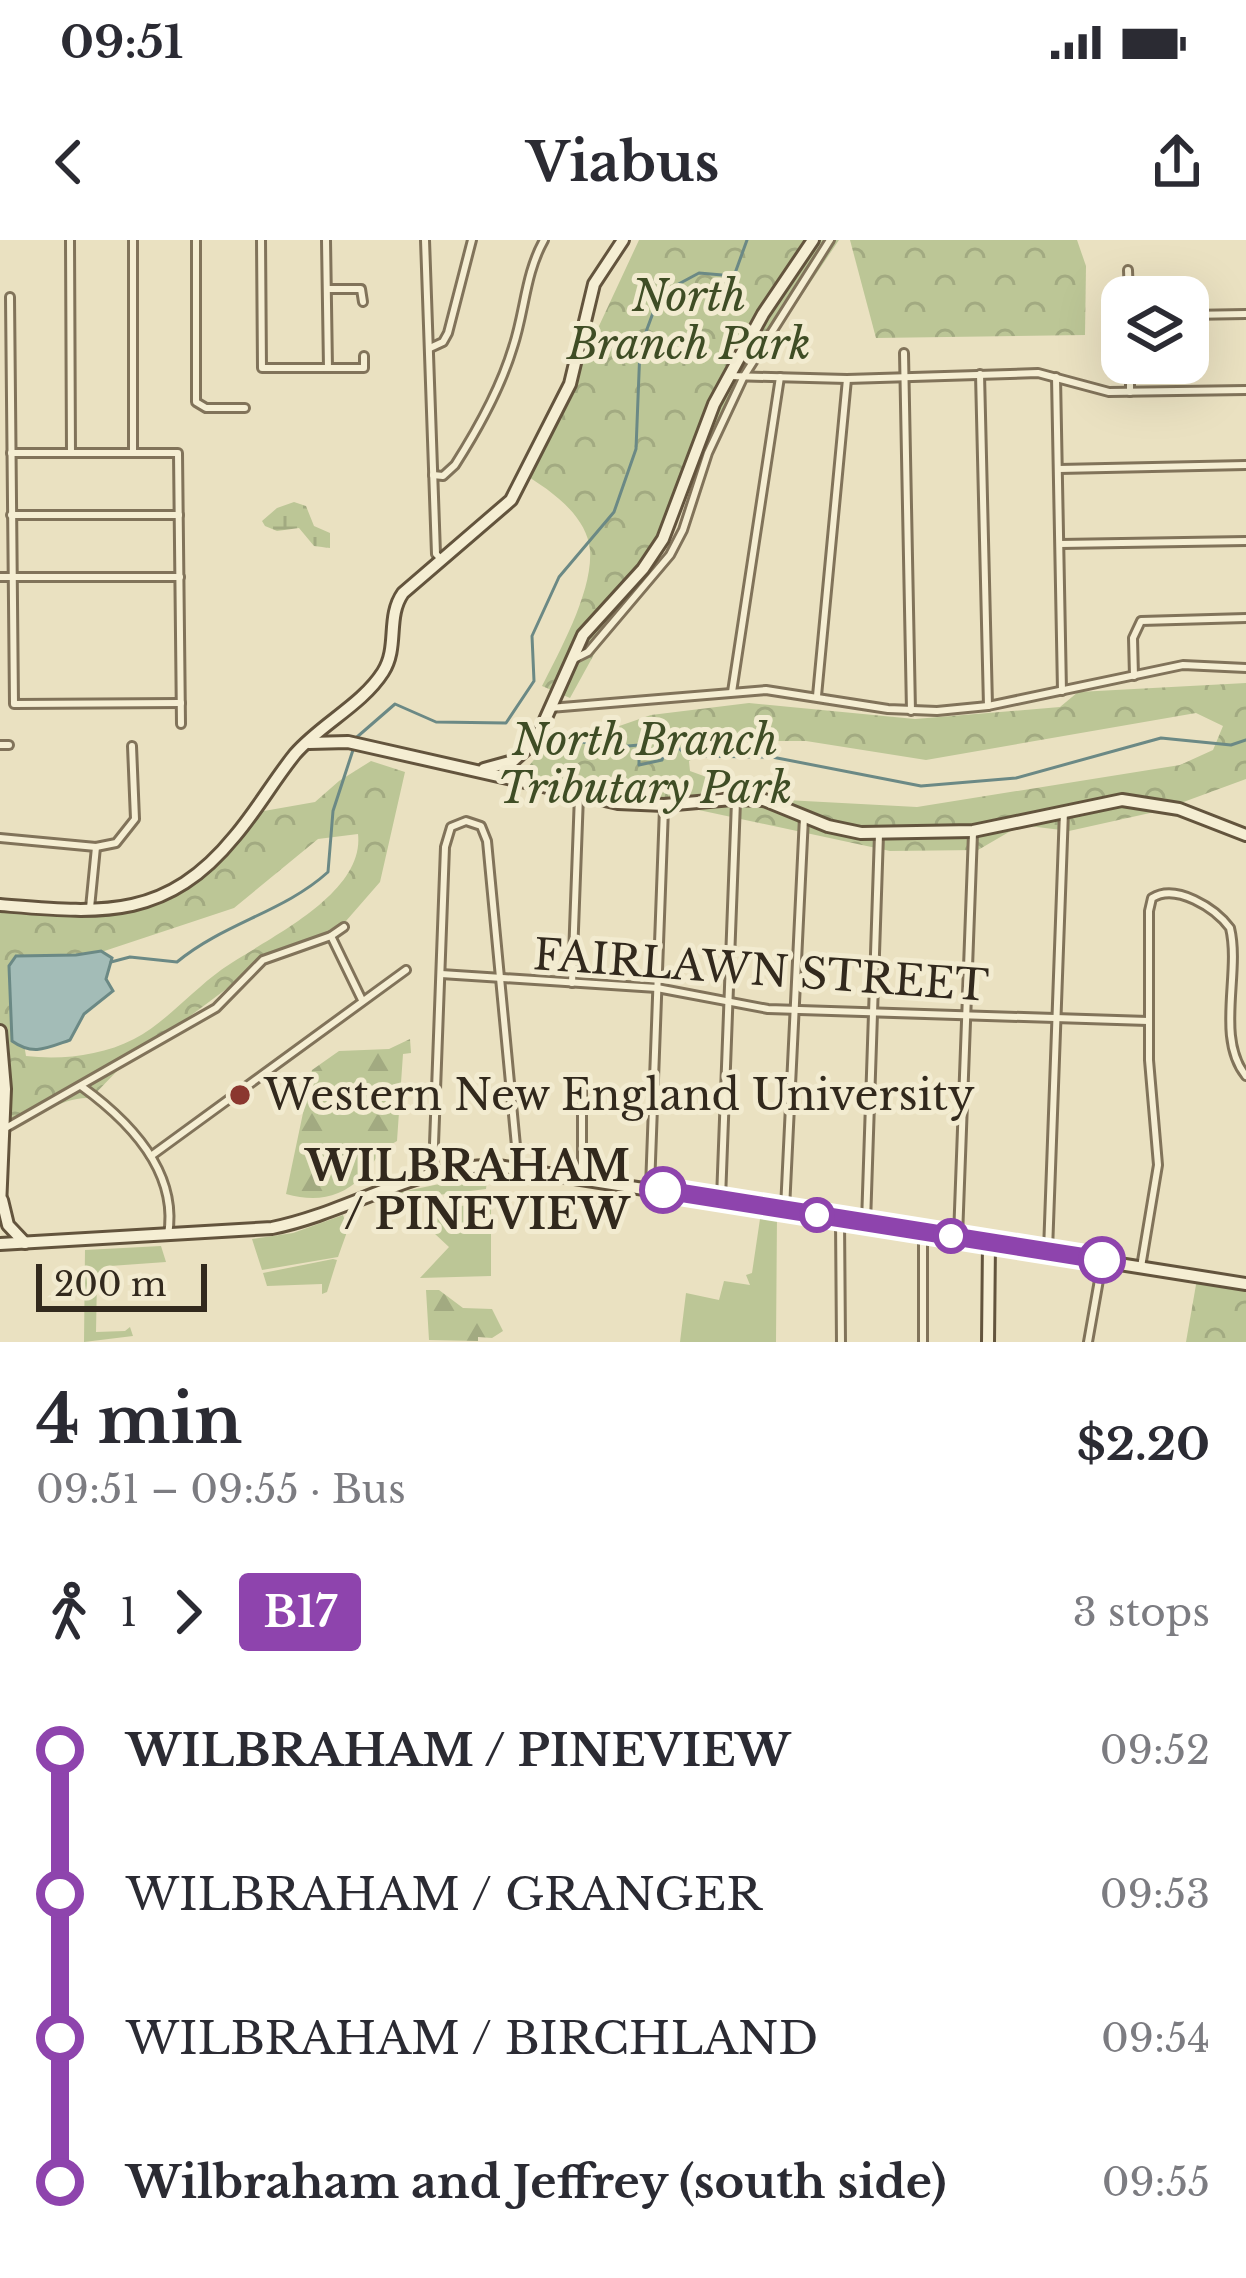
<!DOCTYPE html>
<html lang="en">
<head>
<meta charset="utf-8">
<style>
	:root { --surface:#fff; --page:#f2f2f3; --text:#2b2b33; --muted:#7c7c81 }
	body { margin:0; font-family:"Libre Baskerville",serif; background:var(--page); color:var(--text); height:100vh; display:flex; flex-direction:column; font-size:45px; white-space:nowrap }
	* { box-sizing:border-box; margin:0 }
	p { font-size:39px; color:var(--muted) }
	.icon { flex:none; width:66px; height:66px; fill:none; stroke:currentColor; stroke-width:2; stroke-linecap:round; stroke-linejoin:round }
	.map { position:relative; height:1102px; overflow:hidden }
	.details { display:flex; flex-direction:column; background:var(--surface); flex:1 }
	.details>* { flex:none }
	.badge { padding:0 24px; border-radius:9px; font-size:42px; line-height:78px }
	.controls { position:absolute; left:1101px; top:36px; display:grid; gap:24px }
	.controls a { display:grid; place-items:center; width:108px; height:108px; border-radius:24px; background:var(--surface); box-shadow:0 12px 48px #0002; font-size:60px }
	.scale { position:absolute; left:36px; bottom:30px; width:171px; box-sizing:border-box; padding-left:12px; border:6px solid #32291d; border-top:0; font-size:33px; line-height:42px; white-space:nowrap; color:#32291d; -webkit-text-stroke:9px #f2ebd0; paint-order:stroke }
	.map>.badge { position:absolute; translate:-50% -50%; box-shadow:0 0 0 6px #fff }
	.legs { display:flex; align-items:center; gap:18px; height:132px; padding:0 36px; font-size:39px }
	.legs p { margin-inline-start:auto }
	.head { display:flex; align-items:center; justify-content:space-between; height:204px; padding:0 36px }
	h1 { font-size:66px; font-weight:700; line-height:90px }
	ul { padding:0 36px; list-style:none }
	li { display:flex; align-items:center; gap:42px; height:144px; font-size:45px }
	li i { display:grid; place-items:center; width:18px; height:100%; margin:0 15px; background:currentColor }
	li i::after { content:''; width:30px; height:30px; margin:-15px; border:9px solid; border-radius:50%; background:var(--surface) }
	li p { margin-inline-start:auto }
	li:first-child i { background:linear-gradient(#0000 50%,currentColor 0) }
	li:last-child i { background:linear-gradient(currentColor 50%,#0000 0) }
	.status { display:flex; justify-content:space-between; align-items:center; height:84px; padding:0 60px; background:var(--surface); direction:ltr }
	.status svg { height:33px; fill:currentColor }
	header { display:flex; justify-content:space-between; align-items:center; height:156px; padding:0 36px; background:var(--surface); font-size:54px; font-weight:700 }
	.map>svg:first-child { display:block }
	.grass { fill:#bcc696 }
	.forest { fill:url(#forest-firs) }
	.wetland { fill:url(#wetland-marsh) }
	.park { fill:url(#park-crowns); fill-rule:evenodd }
	.water { fill:#a3bcb7; stroke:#6b8985; stroke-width:3 }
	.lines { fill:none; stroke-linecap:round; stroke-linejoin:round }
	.stream { stroke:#6b8985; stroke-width:3 }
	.street-casing { stroke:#81735a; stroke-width:12 }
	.secondary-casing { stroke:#63543d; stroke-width:16 }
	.street { stroke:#f5eed3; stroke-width:6 }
	.secondary { stroke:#f5eed3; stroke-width:10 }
	.line-1-casing { stroke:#fff; stroke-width:27 }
	.line-1 { stroke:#8e44ad; stroke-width:18 }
	.poi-dot { fill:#8b372f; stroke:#f2ebd0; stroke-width:4.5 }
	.stop-1-dot { fill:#fff; stroke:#8e44ad; stroke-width:6 }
	.labels { text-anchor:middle; stroke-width:10; stroke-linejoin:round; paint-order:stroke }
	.park-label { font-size:42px; font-style:italic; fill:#3f4d25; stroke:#f2ebd0 }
	.street-label { font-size:42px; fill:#32291d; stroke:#f2ebd0 }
	.poi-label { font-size:42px; fill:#32291d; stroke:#f2ebd0; text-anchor:start }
	.stop-label { font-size:42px; font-weight:bold; fill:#32291d; stroke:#f2ebd0; text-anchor:end }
</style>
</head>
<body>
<div class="status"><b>09:51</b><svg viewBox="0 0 49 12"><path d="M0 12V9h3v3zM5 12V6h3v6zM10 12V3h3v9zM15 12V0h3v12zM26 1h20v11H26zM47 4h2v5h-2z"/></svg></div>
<header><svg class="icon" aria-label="back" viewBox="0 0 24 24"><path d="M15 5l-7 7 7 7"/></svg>Viabus<svg class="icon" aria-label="share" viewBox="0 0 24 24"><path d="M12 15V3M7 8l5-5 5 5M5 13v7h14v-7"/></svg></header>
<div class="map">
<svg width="1246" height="1102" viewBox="0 0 1246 1102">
	<defs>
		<pattern id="forest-firs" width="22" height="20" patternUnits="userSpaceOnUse" patternTransform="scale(3)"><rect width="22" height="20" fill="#bcc696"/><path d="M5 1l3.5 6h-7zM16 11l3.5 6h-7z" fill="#a2aa81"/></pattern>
		<pattern id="wetland-marsh" width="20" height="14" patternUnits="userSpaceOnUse" patternTransform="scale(3)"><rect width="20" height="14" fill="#bcc696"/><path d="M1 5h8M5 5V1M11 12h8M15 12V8" fill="none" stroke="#a2aa81"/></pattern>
		<pattern id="park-crowns" width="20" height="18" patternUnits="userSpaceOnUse" patternTransform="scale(3)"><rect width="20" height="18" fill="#bcc696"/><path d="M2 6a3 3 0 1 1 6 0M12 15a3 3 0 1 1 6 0" fill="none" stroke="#a2aa81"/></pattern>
	</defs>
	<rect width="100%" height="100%" fill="#eae1c1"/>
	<g class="grass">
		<polygon points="488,934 486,949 430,956 402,965 391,954"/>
		<polygon points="491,962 491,1036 420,1038 449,1007 434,993 431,970"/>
		<polygon points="756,973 777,976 776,1102 680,1102 686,1053 719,1060 724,1041 750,1045 746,1035 752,1033 760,979"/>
		<polygon points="343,975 348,989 338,1017 262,1030 252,999 293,993"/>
		<polygon points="161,1006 166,1022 110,1026 109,1032 97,1038 96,1092 125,1091 130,1087 133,1096 84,1102 85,1010"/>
		<polygon points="333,1019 337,1020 327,1052 322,1054 322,1044 267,1046 263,1033"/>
	</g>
	<g class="forest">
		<path d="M410 799 411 813 403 814 397 901C372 915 378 921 362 937 339 959 315 962 286 954L312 830 339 811 389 809Z"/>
		<polygon points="426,1050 439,1050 463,1068 492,1069 503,1091 492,1098 478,1097 478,1101 429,1100"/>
	</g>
	<polygon class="wetland" points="294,262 306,266 314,286 330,293 330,308 314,306 299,288 277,291 265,286 262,281 277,268"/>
	<g class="park">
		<path d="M639 0H839L748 135 570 458 542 446C560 410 593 351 590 310 587 275 549 249 522 233L538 217Z"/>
		<polygon points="850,0 1077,0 1086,26 1085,95 876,98"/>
		<path d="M1246 443V539L1159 571 1069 591 1021 585 978 610 890 611 680 566 671 571C621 568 561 571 523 533L552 498 576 501 651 475 749 463 915 479 1060 467 1078 452ZM1196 473 1223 486 1213 510 1180 525 917 567 767 559 690 531 689 521 725 501H806L926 520Z"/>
		<path d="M371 521 405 532 380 642 346 681 245 735 118 830 91 858C59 856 40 881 0 879V665L109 674 148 667 212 618 252 573 315 562 339 541ZM358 594C365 656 263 700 221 730 192 751 165 783 134 799 101 816 61 820 26 816L18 768 29 736 234 668 318 599Z"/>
		<polygon points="1197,1039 1246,1047 1246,1102 1186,1102"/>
	</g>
	<path class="water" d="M101 711 112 718 106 739 113 751 84 774 70 800C47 808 33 816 12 801L9 726 16 716 76 715Z"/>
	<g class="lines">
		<g class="stream">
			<polyline points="357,497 395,464 436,482 506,483 534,441 532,396 559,337 614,272 636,209 640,108 660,54 699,33 734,36 747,0"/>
			<polyline points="547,497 617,507 639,505 639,525 662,520 666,505 680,509 687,516 772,517 921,546 1016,538 1161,498 1231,505 1246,500"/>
			<path d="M111 722 130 717 177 722C224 683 284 672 328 632L333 571 353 510"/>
		</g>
		<g class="street-casing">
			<g id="street">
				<polyline points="70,0 71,213"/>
				<polyline points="133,0 133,212"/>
				<polyline points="196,0 196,162 206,168 245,168"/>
				<polyline points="261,0 262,128 364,128 364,116"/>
				<polyline points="326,0 328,128"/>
				<polyline points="425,0 436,314 440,318"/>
				<polyline points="1128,30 1129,57"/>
				<polyline points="327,49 361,49 363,62"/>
				<polyline points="10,57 14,464 181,463"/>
				<polyline points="1188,75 1246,74"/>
				<polyline points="430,108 443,102 448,93 472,0"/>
				<polyline points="904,113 911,471"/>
				<polyline points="1130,123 1130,152"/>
				<polyline points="980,134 988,466"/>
				<polyline points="729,136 847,139 1038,133 1109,152 1246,150"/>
				<polyline points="1056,137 1062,451"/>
				<polyline points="11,213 178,213 181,484"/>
				<polyline points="1059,229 1246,225"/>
				<path d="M433 235 443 236 455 225C478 189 501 147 513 107 525 71 525 34 544 0"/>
				<polyline points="11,275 179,275"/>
				<polyline points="1060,304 1246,301"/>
				<polyline points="0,337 180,337"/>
				<polyline points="572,420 588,412 670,315 683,290 708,213 744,136 830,0"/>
				<polyline points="1134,436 1133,398 1141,381 1246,378"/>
				<polyline points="732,452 780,137"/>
				<polyline points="817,456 847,139"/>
				<polyline points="550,468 766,450 888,469 937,471 988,466 1183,425 1246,428"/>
				<polyline points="0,505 9,505"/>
				<polyline points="0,598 96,607 116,603 135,579 132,506"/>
				<polyline points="90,668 96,607"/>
				<polyline points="331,696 362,760"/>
				<polyline points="441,734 657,748 768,769 1148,781"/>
				<polyline points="572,743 579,555"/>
				<path d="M81 846C128 880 179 930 168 995"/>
				<polyline points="4,889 216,768 263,720 331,696 344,687"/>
				<polyline points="151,916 406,730"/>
				<polyline points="433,931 445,607 451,587 466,581 481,586 487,601 518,927"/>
				<polyline points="582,937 582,851"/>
				<polyline points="650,948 664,568"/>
				<polyline points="721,959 736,561"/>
				<polyline points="785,969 804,577"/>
				<polyline points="840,980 841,1102"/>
				<polyline points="866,983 879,594"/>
				<polyline points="958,997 973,593"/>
				<polyline points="1048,1011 1064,571"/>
				<path d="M1141 1027 1158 925 1149 820V671L1152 658C1176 643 1215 668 1230 688 1241 733 1215 798 1246 836"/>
				<polyline points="923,1102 923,992"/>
				<polyline points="1088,1102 1102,1023"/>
			</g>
		</g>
		<g class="secondary-casing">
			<g id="secondary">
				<polyline points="309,503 348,502 618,563 664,565 732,559 764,560 828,586 861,593 973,591 1122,560 1179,569 1246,595"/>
				<polyline points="484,529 513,521 536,500 583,395 643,329 663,299 714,164 763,74 813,0"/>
				<path d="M0 665C99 673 165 682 235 596 257 570 274 540 295 514 321 484 362 465 383 432 399 407 386 377 403 353L511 260 570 144 594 44 623 0"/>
				<polyline points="0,791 5,849 0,967"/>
				<polyline points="2,960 8,985 25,1003"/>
				<path d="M0 1004 272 988C351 972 415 924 498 926L1246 1044"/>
				<polyline points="988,1102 989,1002"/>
			</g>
		</g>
		<use href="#street" class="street"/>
		<use href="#secondary" class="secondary"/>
	</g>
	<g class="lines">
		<g class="line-1-casing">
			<polyline id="line-1" points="663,950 1102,1020"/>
		</g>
		<use href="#line-1" class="line-1"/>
	</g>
	<circle class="poi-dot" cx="240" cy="855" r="12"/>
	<g class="stop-1-dot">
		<circle cx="663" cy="950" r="21"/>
		<circle cx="817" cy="975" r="15"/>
		<circle cx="951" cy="996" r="15"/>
		<circle cx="1102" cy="1020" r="21"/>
	</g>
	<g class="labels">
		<g class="park-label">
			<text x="689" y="71">North<tspan x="689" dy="48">Branch Park</tspan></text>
			<text x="645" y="515">North Branch<tspan x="645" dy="48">Tributary Park</tspan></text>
		</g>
		<g class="street-label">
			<text transform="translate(761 730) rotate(4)" y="15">FAIRLAWN STREET</text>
		</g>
		<g class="poi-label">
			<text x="264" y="870">Western New England University</text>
		</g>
		<g class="stop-label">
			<text x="630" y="941">WILBRAHAM<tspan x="630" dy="48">/ PINEVIEW</tspan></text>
		</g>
	</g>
</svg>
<div class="controls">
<a><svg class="icon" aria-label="layers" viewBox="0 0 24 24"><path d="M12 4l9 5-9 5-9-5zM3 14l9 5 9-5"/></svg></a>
</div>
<div class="scale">200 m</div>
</div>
<section class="details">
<div class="head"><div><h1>4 min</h1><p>09:51 – 09:55 · Bus</p></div><b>$2.20</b></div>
<div class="legs"><svg class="icon" aria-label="walk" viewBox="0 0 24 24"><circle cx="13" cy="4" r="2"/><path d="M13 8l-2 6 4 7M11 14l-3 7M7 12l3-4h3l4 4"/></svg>1<svg class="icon" aria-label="forward" viewBox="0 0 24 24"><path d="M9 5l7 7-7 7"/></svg><b class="badge" style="background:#8e44ad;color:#fff">B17</b><p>3 stops</p></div>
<ul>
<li><i style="color:#8e44ad"></i><b>WILBRAHAM / PINEVIEW</b><p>09:52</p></li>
<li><i style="color:#8e44ad"></i><span>WILBRAHAM / GRANGER</span><p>09:53</p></li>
<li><i style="color:#8e44ad"></i><span>WILBRAHAM / BIRCHLAND</span><p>09:54</p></li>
<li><i style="color:#8e44ad"></i><b>Wilbraham and Jeffrey (south side)</b><p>09:55</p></li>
</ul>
</section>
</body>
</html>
